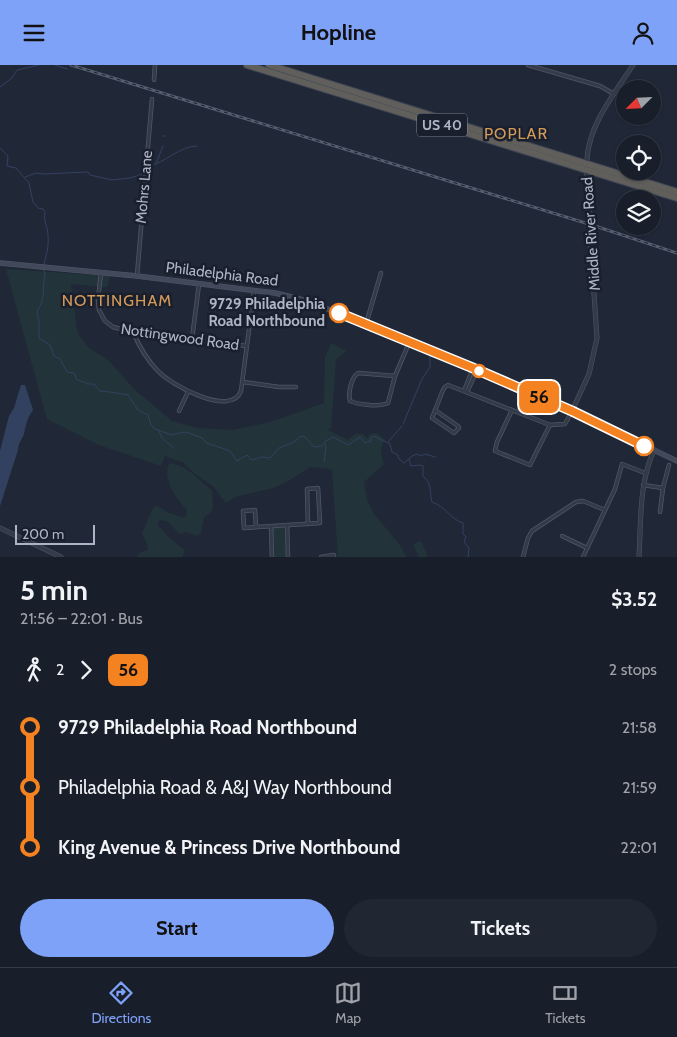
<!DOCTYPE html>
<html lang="en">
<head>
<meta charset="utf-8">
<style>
	:root { --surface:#181e2a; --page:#212732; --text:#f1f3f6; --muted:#9fa2a8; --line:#363c47; --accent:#7fa2f9 }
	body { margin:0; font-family:Cabin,sans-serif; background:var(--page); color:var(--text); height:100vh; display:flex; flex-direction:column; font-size:19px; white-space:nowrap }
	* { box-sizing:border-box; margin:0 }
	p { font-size:16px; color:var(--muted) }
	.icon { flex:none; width:28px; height:28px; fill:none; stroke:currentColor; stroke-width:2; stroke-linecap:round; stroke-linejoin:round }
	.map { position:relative; height:492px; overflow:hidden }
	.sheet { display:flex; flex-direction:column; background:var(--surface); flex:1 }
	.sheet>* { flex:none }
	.badge { padding:0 10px; border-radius:8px; font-size:18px; line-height:32px }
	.needle { width:32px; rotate:246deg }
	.buttons { position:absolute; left:616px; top:15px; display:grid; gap:10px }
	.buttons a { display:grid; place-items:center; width:45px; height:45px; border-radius:50%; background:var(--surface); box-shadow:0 1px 4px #0004,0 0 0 1px var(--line); font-size:25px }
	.scale { position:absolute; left:15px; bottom:12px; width:80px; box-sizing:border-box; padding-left:5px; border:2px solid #aeb4c5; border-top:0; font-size:14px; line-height:18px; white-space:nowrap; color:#aeb4c5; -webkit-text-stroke:4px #191f2c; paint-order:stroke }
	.map>.badge { position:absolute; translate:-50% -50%; box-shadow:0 0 0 2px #fff }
	.legs { display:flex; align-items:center; gap:8px; height:55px; padding:0 20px; font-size:16px }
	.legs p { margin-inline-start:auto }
	.head { display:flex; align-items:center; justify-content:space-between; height:85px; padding:0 20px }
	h1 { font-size:28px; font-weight:700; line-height:38px }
	.button { display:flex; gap:10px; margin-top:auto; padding:10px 20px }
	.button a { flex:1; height:58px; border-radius:30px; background:var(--accent); color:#111; font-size:20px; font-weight:700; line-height:58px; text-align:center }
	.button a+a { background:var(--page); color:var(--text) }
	ul { padding:0 20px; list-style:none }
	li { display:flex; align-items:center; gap:18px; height:60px; font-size:19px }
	li i { display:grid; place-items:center; width:8px; height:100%; margin:0 6px; background:currentColor }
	li i::after { content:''; width:12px; height:12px; margin:-6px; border:4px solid; border-radius:50%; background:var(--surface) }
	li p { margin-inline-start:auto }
	li:first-child i { background:linear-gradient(#0000 50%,currentColor 0) }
	li:last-child i { background:linear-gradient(currentColor 50%,#0000 0) }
	header { display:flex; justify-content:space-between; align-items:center; height:65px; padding:0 20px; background:var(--accent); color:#111; font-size:22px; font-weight:700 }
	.tabs { display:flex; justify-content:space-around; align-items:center; height:70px; border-top:1px solid var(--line); background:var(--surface); font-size:14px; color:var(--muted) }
	.tabs a { display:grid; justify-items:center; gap:2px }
	.tabs .current { color:var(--accent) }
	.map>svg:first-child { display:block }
	.green { fill:#223439 }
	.water { fill:#334160 }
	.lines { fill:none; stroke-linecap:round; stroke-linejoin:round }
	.stream { stroke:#334160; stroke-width:1 }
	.minor-casing { stroke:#515766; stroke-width:4.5 }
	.tertiary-casing { stroke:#515766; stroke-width:5 }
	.secondary-casing { stroke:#515766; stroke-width:5.5 }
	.trunk-casing { stroke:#3e4453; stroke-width:8 }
	.minor { stroke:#333a48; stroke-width:3 }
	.tertiary { stroke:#333a48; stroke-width:4 }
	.secondary { stroke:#41495b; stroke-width:4.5 }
	.trunk { stroke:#605f5c; stroke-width:6 }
	.rail-casing { stroke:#555d6f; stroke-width:3 }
	.rail { stroke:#191f2c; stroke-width:1; stroke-dasharray:4; stroke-linecap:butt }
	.tertiary-bridge-casing { stroke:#515766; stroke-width:5; stroke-linecap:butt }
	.tertiary-bridge { stroke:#333a48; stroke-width:4 }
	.line-1-casing { stroke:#fff; stroke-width:11 }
	.line-1 { stroke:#f58220; stroke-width:8 }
	.stop-1-dot { fill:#fff; stroke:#f58220; stroke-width:2.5 }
	.labels { text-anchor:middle; stroke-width:5; stroke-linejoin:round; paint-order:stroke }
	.shield { fill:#191f2c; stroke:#818797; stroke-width:1 }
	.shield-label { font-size:14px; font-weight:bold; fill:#aeb4c5 }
	.street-label { font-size:15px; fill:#aeb4c5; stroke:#191f2c }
	.stop-label { font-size:15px; font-weight:bold; fill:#aeb4c5; stroke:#191f2c; text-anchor:end }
	.neighbourhood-label { font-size:16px; letter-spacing:1px; fill:#d49a5a; stroke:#191f2c }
</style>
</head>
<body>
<header><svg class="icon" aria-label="menu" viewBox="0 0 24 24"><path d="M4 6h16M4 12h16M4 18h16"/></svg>Hopline<svg class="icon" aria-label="person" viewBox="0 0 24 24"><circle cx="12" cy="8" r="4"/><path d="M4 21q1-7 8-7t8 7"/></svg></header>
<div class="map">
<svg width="677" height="492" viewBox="0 0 677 492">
	<rect width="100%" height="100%" fill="#202838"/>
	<g class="green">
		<path d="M6 204 110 211 107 222 71 219 77 266 80 272 89 283 109 296 135 325 172 356 197 363 233 365 274 356 324 338 325 293 331 278 346 286 336 295 331 362 328 365 348 375 355 369H363L367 373 370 369 376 368 385 374C380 384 380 388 384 399L364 417 367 435 374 449 400 480 406 492H338L332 404 310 402 290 415 273 423 235 432 226 438 213 421 195 409 184 398 165 391 161 401 99 380 47 354Z"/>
		<path d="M170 398C188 401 199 415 212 426L213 442 211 447 204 452 201 467 197 471 186 467 180 469 167 456 159 455 158 460C168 472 173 477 185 485L182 492H136L141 487 148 485V481L142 468C147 459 149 448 156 440L167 447 184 453 187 450 186 443C176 435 161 410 170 398Z"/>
		<polygon points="273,463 284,463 286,492 274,492"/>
		<polygon points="421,476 428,492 419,492 413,479"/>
	</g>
	<path class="water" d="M21 320H25L33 345C27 353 26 360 24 369 22 375 18 378 18 385L0 441V386L9 351 14 343Z"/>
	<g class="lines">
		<g class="stream">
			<polyline points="55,0 67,4"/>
			<polyline points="0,22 12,13 17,5 39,0"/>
			<polyline points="163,71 165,71"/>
			<path d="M0 83 8 91 7 101 16 103 29 118 33 137 38 143 43 144 45 147C43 156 48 162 48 171 49 182 46 190 44 200"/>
			<polyline points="156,99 163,81"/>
			<path d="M148 101C166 98 179 81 197 81"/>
			<polyline points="25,112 36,108 44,109 88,107 90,110 112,115 130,113 143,109"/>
			<path d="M44 205 45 209C42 223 46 234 37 246L39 258V273L50 280 54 291 60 294 67 307 74 308 77 315 84 317 87 319H94L100 326C110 327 118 328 128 330L138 345 148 350 151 360 155 364 172 370 184 367 189 368 202 373 207 378 230 386 237 396 247 390 252 395 262 392 270 393 279 383 294 377 301 371 305 372 314 382 322 381 326 376 333 372 348 380 360 372 365 378 371 376V373L374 371 381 375"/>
			<polyline points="434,284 435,285"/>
			<polyline points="403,359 422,314 430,302 430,291"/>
			<polyline points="159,366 162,373 174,383"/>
			<polyline points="382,375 390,379 392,387 398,390 399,394 404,398 412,391 417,389 421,391 425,389 435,392"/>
			<polyline points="388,377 402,361"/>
			<path d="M409 394 411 401 420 400 423 401V411C433 420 429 427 432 437 445 441 450 454 463 458V469L466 472 464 477 469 483 468 492"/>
			<polyline points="324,397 326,382 325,379"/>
		</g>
		<g class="minor-casing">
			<g id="minor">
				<polyline points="528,0 600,21 614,29"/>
				<polyline points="154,15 155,0"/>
				<polyline points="101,207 98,235 99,245 105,256 113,262 133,267 247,281"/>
				<polyline points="137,211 152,34"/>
				<polyline points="366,259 381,208"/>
				<path d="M133 267C139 281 147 295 158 306 171 320 231 353 241 326L254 226"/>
				<polyline points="192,274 199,219"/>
				<path d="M358 308 395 311 388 338C379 342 360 340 350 336 348 328 351 313 358 308Z"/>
				<polyline points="395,311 409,278"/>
				<polyline points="243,317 279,322 296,322"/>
				<polyline points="464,326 473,303"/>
				<polyline points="467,327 477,305"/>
				<polyline points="435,345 458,361 459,363 454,368 432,353 443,325 445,322 448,320 550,360 565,359 572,346"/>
				<polyline points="512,345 497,377 495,386 530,400 550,360"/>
				<polyline points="179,346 188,327"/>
				<polyline points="643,420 663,423"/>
				<polyline points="660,447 663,423 669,400"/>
				<polyline points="287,460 288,492"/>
				<polyline points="271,461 272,492"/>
				<polyline points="256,462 255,445 243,446 244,463 320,458 318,423 307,424 308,459"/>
				<polyline points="562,471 587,483"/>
				<polyline points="321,492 334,490 334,492"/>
				<polyline points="523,492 528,473 532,466 576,437 583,436 605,445"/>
				<polyline points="583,492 615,424 622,399 645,408"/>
			</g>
		</g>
		<g class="tertiary-casing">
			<g id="tertiary">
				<path d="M590 152C589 133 585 113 587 94 589 59 615 28 633 0"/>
				<polyline points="572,346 589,309 597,273 590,169"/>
				<polyline points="0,463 61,492"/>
				<path d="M639 492C641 456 639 418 654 385"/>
			</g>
		</g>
		<g class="secondary-casing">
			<polyline id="secondary" points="0,198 137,211 275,228 300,234 347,251 473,303 572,346 677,396"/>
		</g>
		<g class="trunk-casing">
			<g id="trunk">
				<polyline points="247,0 677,133"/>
				<polyline points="269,0 677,127"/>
			</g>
		</g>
		<use href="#minor" class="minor"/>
		<use href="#tertiary" class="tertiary"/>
		<use href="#secondary" class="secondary"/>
		<use href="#trunk" class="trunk"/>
		<g class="rail-casing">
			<polyline id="rail" points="71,0 592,160 677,188"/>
		</g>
		<use href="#rail" class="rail"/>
		<g class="tertiary-bridge-casing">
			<polyline id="tertiary-bridge" points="590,152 590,169"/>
		</g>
		<use href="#tertiary-bridge" class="tertiary-bridge"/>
	</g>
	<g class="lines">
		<g class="line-1-casing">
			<polyline id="line-1" points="339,248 473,303 572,346 644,381"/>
		</g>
		<use href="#line-1" class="line-1"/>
	</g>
	<g class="stop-1-dot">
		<circle cx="339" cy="248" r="9"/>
		<circle cx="479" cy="306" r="6"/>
		<circle cx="644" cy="381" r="9"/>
	</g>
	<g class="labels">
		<rect class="shield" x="417" y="48.5" width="50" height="23" rx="4"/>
		<g class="shield-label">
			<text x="442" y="65">US 40</text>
		</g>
		<g class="street-label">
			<text transform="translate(144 122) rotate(-85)" y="5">Mohrs Lane</text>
			<text transform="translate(591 169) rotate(-94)" y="5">Middle River Road</text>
			<text transform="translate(222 209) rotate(7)" y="5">Philadelphia Road</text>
			<text transform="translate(180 272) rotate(8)" y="5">Nottingwood Road</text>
		</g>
		<g class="stop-label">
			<text x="325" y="244">9729 Philadelphia<tspan x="325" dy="17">Road Northbound</tspan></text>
		</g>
		<g class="neighbourhood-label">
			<text x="516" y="74">POPLAR</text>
			<text x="117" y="241">NOTTINGHAM</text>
		</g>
	</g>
</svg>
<div class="buttons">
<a><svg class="needle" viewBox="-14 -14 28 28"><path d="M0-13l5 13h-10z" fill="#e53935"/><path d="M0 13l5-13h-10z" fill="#9fa2a8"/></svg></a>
<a><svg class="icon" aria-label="locate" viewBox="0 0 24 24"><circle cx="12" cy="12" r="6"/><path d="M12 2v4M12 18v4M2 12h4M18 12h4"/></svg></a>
<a><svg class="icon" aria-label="layers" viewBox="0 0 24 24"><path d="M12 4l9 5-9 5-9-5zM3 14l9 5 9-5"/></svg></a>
</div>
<div class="scale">200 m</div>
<b class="badge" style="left:539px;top:332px;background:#f58220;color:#111">56</b>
</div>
<section class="sheet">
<div class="head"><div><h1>5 min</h1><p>21:56 – 22:01 · Bus</p></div><b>$3.52</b></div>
<div class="legs"><svg class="icon" aria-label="walk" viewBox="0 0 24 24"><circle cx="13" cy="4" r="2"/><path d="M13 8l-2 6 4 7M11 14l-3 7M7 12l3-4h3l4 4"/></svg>2<svg class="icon" aria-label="forward" viewBox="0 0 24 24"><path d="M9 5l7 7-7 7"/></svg><b class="badge" style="background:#f58220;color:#111">56</b><p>2 stops</p></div>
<ul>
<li><i style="color:#f58220"></i><b>9729 Philadelphia Road Northbound</b><p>21:58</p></li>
<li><i style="color:#f58220"></i><span>Philadelphia Road &amp; A&amp;J Way Northbound</span><p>21:59</p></li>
<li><i style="color:#f58220"></i><b>King Avenue &amp; Princess Drive Northbound</b><p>22:01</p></li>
</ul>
<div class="button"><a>Start</a><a>Tickets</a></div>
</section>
<nav class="tabs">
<a class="current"><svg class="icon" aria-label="directions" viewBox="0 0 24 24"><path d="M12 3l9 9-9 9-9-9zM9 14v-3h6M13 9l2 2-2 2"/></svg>Directions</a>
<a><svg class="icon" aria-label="map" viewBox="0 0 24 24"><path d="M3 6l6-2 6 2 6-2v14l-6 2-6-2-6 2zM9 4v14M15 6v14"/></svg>Map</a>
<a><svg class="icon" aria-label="tickets" viewBox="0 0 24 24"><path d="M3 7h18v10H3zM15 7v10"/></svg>Tickets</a>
</nav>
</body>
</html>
